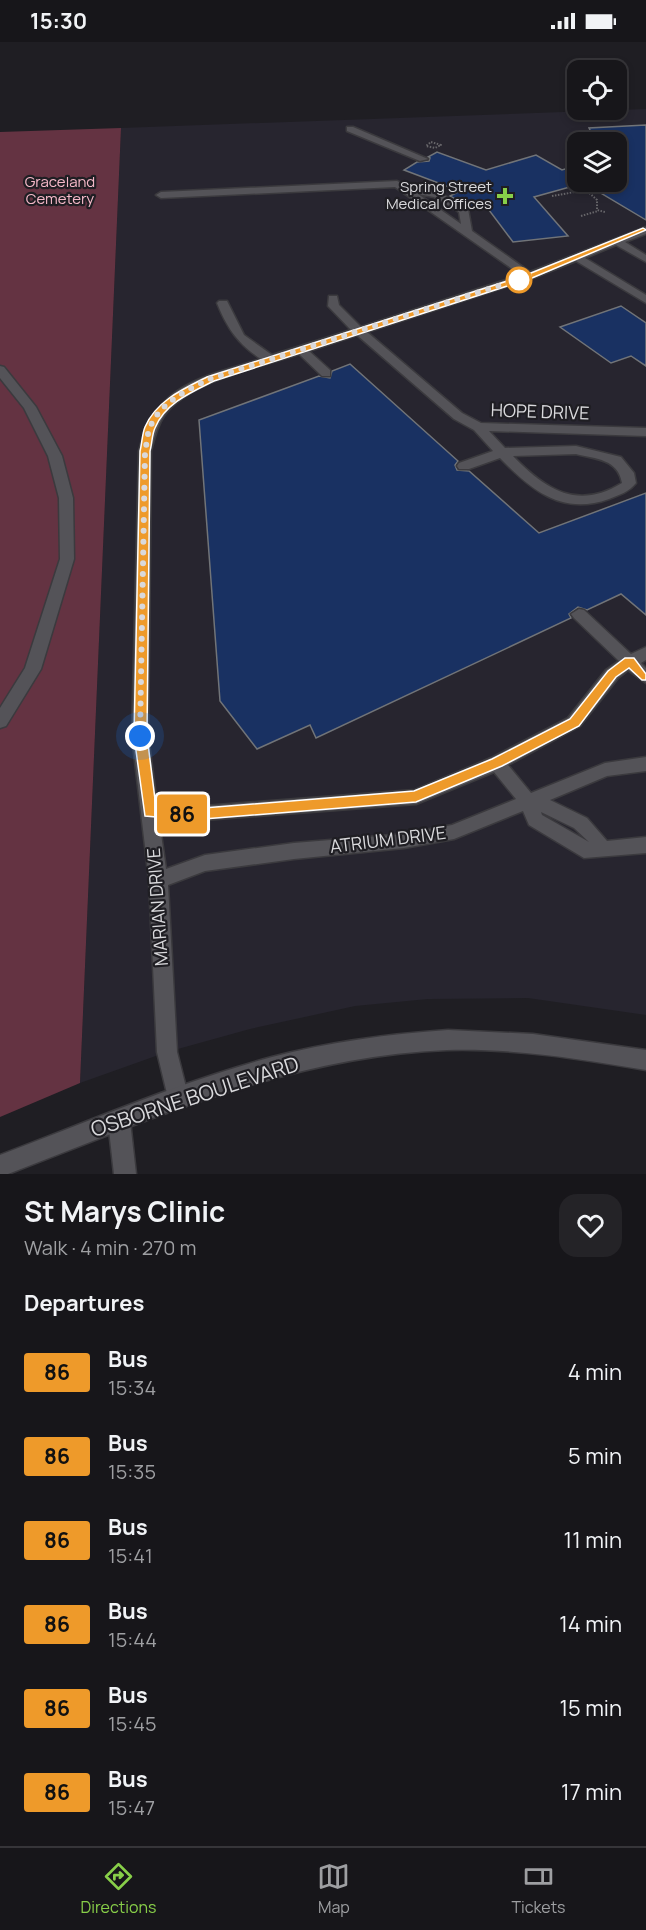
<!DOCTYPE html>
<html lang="en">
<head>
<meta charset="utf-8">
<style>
	:root { --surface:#17161a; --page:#242327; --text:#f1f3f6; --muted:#9e9fa2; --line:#363539; --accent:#88cf49 }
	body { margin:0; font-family:Manrope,sans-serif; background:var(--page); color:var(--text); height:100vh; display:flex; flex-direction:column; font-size:22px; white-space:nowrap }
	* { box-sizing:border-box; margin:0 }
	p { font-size:20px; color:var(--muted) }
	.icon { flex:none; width:33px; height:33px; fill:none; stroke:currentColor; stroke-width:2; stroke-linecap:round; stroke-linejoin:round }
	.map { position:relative; height:1132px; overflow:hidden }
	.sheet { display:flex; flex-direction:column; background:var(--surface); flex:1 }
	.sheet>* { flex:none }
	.badge { padding:0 12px; border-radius:4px; font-size:21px; line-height:39px }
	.buttons { position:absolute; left:567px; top:18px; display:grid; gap:12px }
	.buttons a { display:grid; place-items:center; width:60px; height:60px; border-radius:12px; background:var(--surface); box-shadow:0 3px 9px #0003,0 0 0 2px var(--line); font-size:30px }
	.you { position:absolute; width:30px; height:30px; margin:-15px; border:4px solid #fff; border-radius:50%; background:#1a73e8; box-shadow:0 0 0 9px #1a73e833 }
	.map>.badge { position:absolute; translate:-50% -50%; box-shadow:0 0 0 3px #fff }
	h2 { padding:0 24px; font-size:22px; line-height:54px }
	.round { display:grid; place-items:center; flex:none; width:63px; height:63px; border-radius:18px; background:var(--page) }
	.head { display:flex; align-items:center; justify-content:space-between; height:102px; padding:0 24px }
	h1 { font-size:28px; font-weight:700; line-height:45px }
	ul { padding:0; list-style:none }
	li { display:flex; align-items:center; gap:18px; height:84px; padding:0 24px }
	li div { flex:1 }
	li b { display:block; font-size:22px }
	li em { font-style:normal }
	li .badge { min-width:66px; font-weight:700; text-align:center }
	.status { display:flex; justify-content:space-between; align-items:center; height:42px; padding:0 30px; background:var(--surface); direction:ltr }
	.status svg { height:16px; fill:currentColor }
	.menu { display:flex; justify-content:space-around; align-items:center; height:84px; border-top:2px solid var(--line); background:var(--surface); font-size:16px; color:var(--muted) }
	.menu a { display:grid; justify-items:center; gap:3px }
	.menu .selected { color:var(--accent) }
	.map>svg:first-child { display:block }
	.built { fill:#27252f; fill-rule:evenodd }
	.green { fill:#643342 }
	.building { fill:#193162; stroke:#717478; stroke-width:1.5 }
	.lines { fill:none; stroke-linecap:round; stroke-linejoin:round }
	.service-casing { stroke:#3b3a3e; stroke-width:3 }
	.minor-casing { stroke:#3b3a3e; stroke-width:3 }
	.tertiary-casing { stroke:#3b3a3e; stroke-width:3 }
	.path { stroke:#67666a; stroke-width:2; stroke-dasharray:1.5 1.5; stroke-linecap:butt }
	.service { fill:#545358; fill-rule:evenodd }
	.minor { fill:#545358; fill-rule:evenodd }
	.tertiary { fill:#545358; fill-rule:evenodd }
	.line { fill:#ee9a2a; stroke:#fff; stroke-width:1.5 }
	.walk { stroke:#d9d9dc; stroke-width:6; stroke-dasharray:0 10.8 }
	.poi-dot { fill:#88cf49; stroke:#1f1e23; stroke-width:2 }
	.stop-dot { fill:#fff; stroke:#ee9a2a; stroke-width:3 }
	.labels { text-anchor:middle; stroke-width:4.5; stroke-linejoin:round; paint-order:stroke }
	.far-park-label { font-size:15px; fill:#f6b9c9; stroke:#1f1e23 }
	.far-poi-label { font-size:15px; fill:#d9d9dc; stroke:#1f1e23; text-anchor:end }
	.street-label { font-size:18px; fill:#d9d9dc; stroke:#1f1e23 }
	.near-street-label { font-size:21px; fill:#d9d9dc; stroke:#1f1e23 }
</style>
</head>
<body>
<div class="status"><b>15:30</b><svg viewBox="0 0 49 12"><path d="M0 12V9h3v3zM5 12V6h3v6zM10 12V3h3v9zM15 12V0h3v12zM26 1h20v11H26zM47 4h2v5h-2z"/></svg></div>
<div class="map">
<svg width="646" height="1132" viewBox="0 0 646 1132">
	<rect width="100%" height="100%" fill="#1f1e23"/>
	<path class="built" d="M646 67V973L528 956 428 957 355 964 250 987 167 1010 80 1041 121 86ZM578 100H616V140H578Z"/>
	<polygon class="green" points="121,86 80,1041 0,1075 0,90"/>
	<g class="building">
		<polygon points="646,83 646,178 584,141 534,155 568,194 513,200 486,164 470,166 450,154 460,149 404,128 417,120 429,119 430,116 428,115 437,110 486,128 536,113 562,128 578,123 578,140 616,140 616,100 591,100 585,92 592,92 589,86"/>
		<polygon points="621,264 646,281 646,324 631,314 611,321 560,285"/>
		<polygon points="350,322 458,419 455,423 457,428 469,429 539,491 646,451 646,573 621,552 587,568 578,565 569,572 571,576 316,696 310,683 257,707 220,659 199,378 319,334 330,336 332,329"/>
	</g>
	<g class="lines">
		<g class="service-casing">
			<g id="service">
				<polygon points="347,85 353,85 428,117 420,119 347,89"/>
				<path d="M397 139 407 144 440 151 468 167 472 189 530 230 646 185V192L625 200 646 213V220L616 203 585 216 646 253V261L576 219 533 236 367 290 462 371 481 381 646 386V394L489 389 505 406 576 404 621 415 634 431 636 441C629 450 619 453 609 457 562 474 531 448 500 416L469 427H459L457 424 459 421 493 409 474 388 454 377 357 293 309 309 330 328V334H322L299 312C260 325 188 339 164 374 157 384 154 397 151 409L148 694 157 763 191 765 415 748 491 716 568 676 606 628 619 619 574 576 571 572 579 567 584 568 631 612 646 605V618L641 621 646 626V641L628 628 618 636 580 684 508 723 531 751 605 721 646 715V729L607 734 550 758 587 776 607 799 646 795V811L584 816 529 783 523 769 454 797 404 806 294 817 205 829 168 843 177 1010 189 1057 186 1064 178 1068 170 1064 157 1010 149 838 132 694 139 409C155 342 203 335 261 317 238 302 227 286 217 261L219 259H227L244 293 272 313 351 288 328 264 329 254H337L339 263 361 285 521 233 395 145 161 156 156 153 161 150ZM418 152 434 155 459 170 461 182ZM576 412C596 417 618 417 622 441 577 469 545 447 513 414ZM494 730 516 757 452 783 404 792 294 801 205 813 166 827 159 778 191 779 416 762ZM541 770 574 786 589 800 542 773Z"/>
				<polygon points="0,324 4,325 36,365 62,414 73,456 74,517 41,627 6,684 0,686 0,666 25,626 60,517 59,456 48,414 24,366 0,336"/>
			</g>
		</g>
		<g class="minor-casing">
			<polygon id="minor" points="119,1068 127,1071 130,1079 136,1132 114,1132 108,1079 111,1071"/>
		</g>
		<g class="tertiary-casing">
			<path id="tertiary" d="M448 988 533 992 646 1008V1028C581 1017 514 1006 447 1008 292 1014 151 1077 8 1132H0V1113C90 1079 179 1040 272 1015 329 1000 389 992 448 988Z"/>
		</g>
		<g class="path">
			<polygon points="431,100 441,103 435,106 426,104"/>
			<polyline points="552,154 586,148 597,158 597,168 605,170"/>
			<polyline points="581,174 598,169"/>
		</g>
		<use href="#service" class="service"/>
		<use href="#minor" class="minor"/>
		<use href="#tertiary" class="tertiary"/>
	</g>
	<path class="line" d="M643 186 646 188 532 236 214 339C192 350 165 361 155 386 152 392 152 402 150 409L147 694 156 765 191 767 414 749 492 717 570 677 608 629 625 616H634L646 632V638H642L629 626 616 635 579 684 502 724 416 760 191 778 145 774 134 694 140 409C142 402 142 392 145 385 156 359 183 347 207 335L526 233Z"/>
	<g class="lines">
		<path class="walk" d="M140 694 145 409C147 402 147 392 150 385 161 360 187 348 210 337L529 234 519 238"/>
	</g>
	<path class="poi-dot" d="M502 145h6v6h6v6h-6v6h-6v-6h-6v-6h6z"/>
	<circle class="stop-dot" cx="519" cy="238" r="12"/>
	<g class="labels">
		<g class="far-park-label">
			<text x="60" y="145">Graceland<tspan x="60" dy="17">Cemetery</tspan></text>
		</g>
		<g class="far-poi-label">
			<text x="492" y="150">Spring Street<tspan x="492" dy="17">Medical Offices</tspan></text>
		</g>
		<g class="street-label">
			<text transform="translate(540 370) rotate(2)" y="6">HOPE DRIVE</text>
			<text transform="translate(388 798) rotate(-7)" y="6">ATRIUM DRIVE</text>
			<text transform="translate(158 865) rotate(-94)" y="6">MARIAN DRIVE</text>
		</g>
		<g class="near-street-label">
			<text transform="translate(195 1055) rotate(-18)" y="7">OSBORNE BOULEVARD</text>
		</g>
	</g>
</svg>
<div class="buttons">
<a><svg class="icon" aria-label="locate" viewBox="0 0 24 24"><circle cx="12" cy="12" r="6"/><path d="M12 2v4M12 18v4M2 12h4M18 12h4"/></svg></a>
<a><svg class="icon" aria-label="layers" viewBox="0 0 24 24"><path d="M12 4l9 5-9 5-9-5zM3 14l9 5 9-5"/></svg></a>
</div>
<div class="you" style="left:140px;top:694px"></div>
<b class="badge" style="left:182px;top:772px;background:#ee9a2a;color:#111">86</b>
</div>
<section class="sheet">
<div class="head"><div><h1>St Marys Clinic</h1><p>Walk · 4 min · 270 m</p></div><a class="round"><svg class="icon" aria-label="heart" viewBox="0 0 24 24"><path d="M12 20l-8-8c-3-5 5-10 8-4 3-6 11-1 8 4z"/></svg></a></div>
<h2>Departures</h2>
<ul>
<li><span class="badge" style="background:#ee9a2a;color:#111">86</span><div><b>Bus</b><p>15:34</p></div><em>4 min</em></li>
<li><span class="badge" style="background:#ee9a2a;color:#111">86</span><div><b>Bus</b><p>15:35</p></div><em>5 min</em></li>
<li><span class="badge" style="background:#ee9a2a;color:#111">86</span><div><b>Bus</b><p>15:41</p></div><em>11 min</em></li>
<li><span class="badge" style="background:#ee9a2a;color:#111">86</span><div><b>Bus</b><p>15:44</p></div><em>14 min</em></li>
<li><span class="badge" style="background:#ee9a2a;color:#111">86</span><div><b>Bus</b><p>15:45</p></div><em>15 min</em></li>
<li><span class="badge" style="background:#ee9a2a;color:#111">86</span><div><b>Bus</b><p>15:47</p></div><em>17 min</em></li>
</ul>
</section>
<nav class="menu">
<a class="selected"><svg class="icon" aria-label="directions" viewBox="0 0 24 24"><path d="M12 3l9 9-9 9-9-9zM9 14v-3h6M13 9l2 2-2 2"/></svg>Directions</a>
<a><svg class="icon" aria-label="map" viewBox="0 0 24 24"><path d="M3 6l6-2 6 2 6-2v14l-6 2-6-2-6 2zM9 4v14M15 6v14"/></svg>Map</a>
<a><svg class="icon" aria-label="tickets" viewBox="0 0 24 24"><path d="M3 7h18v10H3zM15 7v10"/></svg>Tickets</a>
</nav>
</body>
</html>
